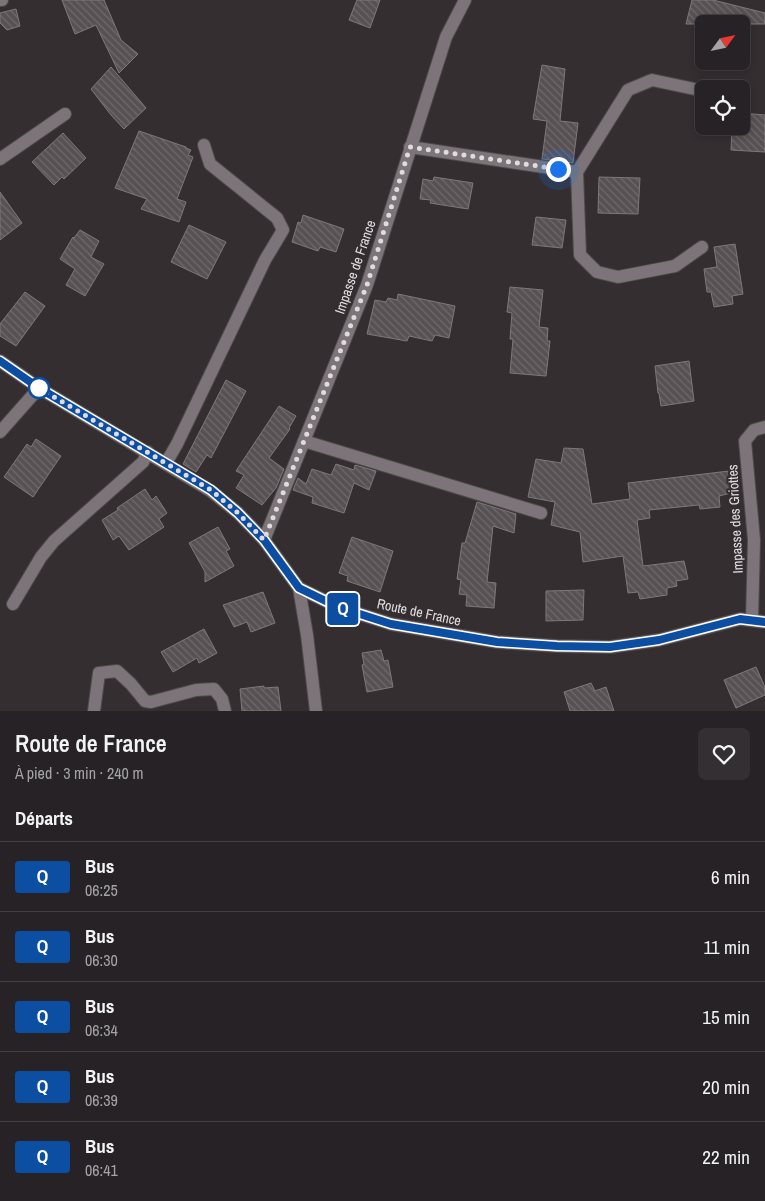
<!DOCTYPE html>
<html lang="fr">
<head>
<meta charset="utf-8">
<style>
	:root { --surface:#272225; --page:#332f32; --text:#f1f3f6; --muted:#a4a4a7; --line:#433f42 }
	body { margin:0; font-family:"Archivo Narrow",sans-serif; background:var(--page); color:var(--text); height:100vh; display:flex; flex-direction:column; font-size:19px; white-space:nowrap }
	* { box-sizing:border-box; margin:0 }
	p { font-size:16px; color:var(--muted) }
	.icon { flex:none; width:28px; height:28px; fill:none; stroke:currentColor; stroke-width:2; stroke-linecap:round; stroke-linejoin:round }
	.map { position:relative; height:711px; overflow:hidden }
	.drawer { display:flex; flex-direction:column; background:var(--surface); flex:1 }
	.drawer>* { flex:none }
	.badge { padding:0 10px; border-radius:4px; font-size:18px; line-height:32px }
	.needle { width:32px; rotate:57deg }
	.buttons { position:absolute; left:695px; top:15px; display:grid; gap:10px }
	.buttons a { display:grid; place-items:center; width:55px; height:55px; border-radius:8px; background:var(--surface); box-shadow:0 2px 8px #0003,0 0 0 1px var(--line); font-size:25px }
	.you { position:absolute; width:25px; height:25px; margin:-12px; border:4px solid #fff; border-radius:50%; background:#1a73e8; box-shadow:0 0 0 8px #1a73e833 }
	.map>.badge { position:absolute; translate:-50% -50%; box-shadow:0 0 0 2px #fff }
	h2 { padding:0 15px; font-size:19px; line-height:45px }
	.round { display:grid; place-items:center; flex:none; width:52px; height:52px; border-radius:8px; background:var(--page) }
	.headline { display:flex; align-items:center; justify-content:space-between; height:85px; padding:0 15px }
	h1 { font-size:24px; font-weight:600; line-height:38px }
	ul { padding:0; list-style:none }
	li { display:flex; align-items:center; gap:15px; height:70px; padding:0 15px; border-top:1px solid var(--line) }
	li div { flex:1 }
	li b { display:block; font-size:19px }
	li em { font-style:normal }
	li .badge { min-width:55px; font-weight:700; text-align:center }
	.map>svg:first-child { display:block }
	.building { fill:url(#building-back-hatch); stroke:#7f787b }
	.lines { fill:none; stroke-linecap:round; stroke-linejoin:round }
	.minor-casing { stroke:#4f494c; stroke-width:14 }
	.minor { stroke:#7c7478; stroke-width:12 }
	.line-casing { stroke:#fff; stroke-width:11 }
	.line { stroke:#0b4ea2; stroke-width:8 }
	.walk { stroke:#e0dcde; stroke-width:5; stroke-dasharray:0 9 }
	.stop-dot { fill:#fff; stroke:#0b4ea2; stroke-width:2.5 }
	.labels { text-anchor:middle; stroke-width:4.5; stroke-linejoin:round; paint-order:stroke }
	.street-label { font-size:14px; fill:#e0dcde; stroke:#342e31 }
</style>
</head>
<body>
<div class="map">
<svg width="765" height="711" viewBox="0 0 765 711">
	<defs>
		<pattern id="building-back-hatch" width="6" height="6" patternUnits="userSpaceOnUse" patternTransform="scale(1.25)"><rect width="6" height="6" fill="#585154"/><path d="M-1 5l2 2M0 0l6 6M5-1l2 2" fill="none" stroke="#70696c"/></pattern>
	</defs>
	<rect width="100%" height="100%" fill="#342e31"/>
	<g class="building">
		<polygon points="62,0 104,0 121,40 138,54 119,73 96,25 75,34"/>
		<polygon points="357,0 380,0 370,28 349,20"/>
		<polygon points="692,0 713,0 765,13 765,24 686,24"/>
		<polygon points="16,9 20,26 7,30 0,23 0,13"/>
		<polygon points="542,65 565,69 560,121 578,123 573,163 542,159 547,121 533,119"/>
		<polygon points="111,67 146,108 124,129 111,115 91,89"/>
		<polygon points="741,113 765,115 765,152 731,150 732,126 741,126"/>
		<polygon points="139,131 186,147 186,148 191,150 188,155 193,157 177,199 186,202 179,222 141,209 147,199 115,188"/>
		<polygon points="63,133 86,158 64,179 62,177 54,185 32,162"/>
		<polygon points="434,177 473,183 468,209 430,203 431,200 420,199 423,179 433,181"/>
		<polygon points="599,177 640,178 638,214 598,213"/>
		<polygon points="0,192 22,223 0,240"/>
		<polygon points="303,215 344,229 336,252 320,247 318,251 292,242 298,222 301,223"/>
		<polygon points="536,217 566,220 562,248 532,245"/>
		<polygon points="189,225 226,242 207,279 171,262"/>
		<polygon points="80,230 99,241 91,257 104,264 85,296 66,285 75,269 60,259 73,237 74,238"/>
		<polygon points="735,244 743,294 732,296 733,304 714,307 711,292 707,292 704,269 717,267 714,247"/>
		<polygon points="510,287 543,290 539,327 548,328 547,341 550,341 546,376 510,373 513,339 510,339 512,313 507,312"/>
		<polygon points="25,292 45,306 16,346 0,336 0,324"/>
		<polygon points="398,294 455,306 449,338 435,335 432,341 409,336 407,341 367,334 375,300 386,302 388,298 397,300"/>
		<polygon points="689,361 694,401 661,406 659,393 658,393 655,366"/>
		<polygon points="226,380 246,391 211,458 207,455 196,472 183,464"/>
		<polygon points="279,406 296,416 289,428 290,429 269,458 284,469 276,488 262,505 236,488 244,475 236,471"/>
		<polygon points="36,439 61,456 33,497 4,477 27,444 31,447"/>
		<polygon points="564,448 583,449 592,504 630,499 628,483 729,471 731,493 719,496 720,507 700,509 699,505 649,510 650,518 637,520 643,566 684,561 688,579 676,581 677,586 667,588 667,595 640,599 638,592 628,593 623,556 583,562 580,532 551,525 555,502 528,497 536,459 561,463"/>
		<polygon points="336,464 354,470 355,465 376,471 369,490 354,483 344,513 312,503 313,497 293,490 298,478 306,484 312,469 331,475"/>
		<polygon points="145,489 152,500 156,496 167,513 159,519 164,527 129,550 119,536 113,540 102,520 118,510 117,508"/>
		<polygon points="477,502 516,514 514,533 493,526 487,582 496,583 494,608 466,606 467,595 459,594 461,580 457,579 462,543 465,543"/>
		<polygon points="218,527 230,549 226,551 234,566 205,582 205,572 189,543"/>
		<polygon points="352,537 393,551 380,592 347,581 348,576 339,573"/>
		<polygon points="584,590 583,620 546,621 546,591"/>
		<polygon points="263,592 275,623 251,632 247,622 234,627 223,605"/>
		<polygon points="204,629 217,653 199,663 197,658 173,672 161,652"/>
		<polygon points="381,650 384,661 388,660 393,687 367,692 362,665 364,664 362,653"/>
		<polygon points="756,667 765,687 765,695 736,708 724,680"/>
		<polygon points="591,683 595,691 606,687 614,711 570,711 564,692"/>
		<polygon points="264,686 264,688 278,687 281,711 242,711 240,689"/>
	</g>
	<g class="lines">
		<g class="minor-casing">
			<g id="minor">
				<polyline points="0,0 2,0"/>
				<polyline points="410,147 577,172 628,90 652,80 704,91"/>
				<polyline points="0,159 65,114"/>
				<polyline points="577,172 580,255 597,272 618,277 675,266 702,247"/>
				<polyline points="0,361 39,388 211,491 238,513 264,540 299,588 338,607 391,624 497,642 557,646 610,647 659,640 740,619 765,622"/>
				<polyline points="0,432 39,388"/>
				<polyline points="304,441 541,513"/>
				<polyline points="166,463 177,444 265,260 283,230 277,218 210,164 204,145"/>
				<polyline points="264,540 367,285 446,37 465,0"/>
				<polyline points="299,588 307,635 316,711"/>
				<polyline points="13,604 41,557 54,541 143,462 148,452"/>
				<polyline points="752,620 754,540 745,441 754,430 765,427"/>
				<polyline points="94,711 99,673 117,671 131,684 145,701 151,702 196,690 214,689 222,699 225,711"/>
			</g>
		</g>
		<use href="#minor" class="minor"/>
	</g>
	<g class="lines">
		<g class="line-casing">
			<polyline id="line" points="0,361 39,388 211,490 238,513 264,540 299,588 338,607 391,624 497,642 557,646 610,647 659,640 740,619 765,622"/>
		</g>
		<use href="#line" class="line"/>
		<polyline class="walk" points="39,388 211,490 238,513 264,540 367,285 410,147 558,169"/>
	</g>
	<circle class="stop-dot" cx="39" cy="388" r="10"/>
	<g class="labels">
		<g class="street-label">
			<text transform="translate(355 267) rotate(-71)" y="5">Impasse de France</text>
			<text transform="translate(735 519) rotate(-93)" y="5">Impasse des Griottes</text>
			<text transform="translate(419 612) rotate(12)" y="5">Route de France</text>
		</g>
	</g>
</svg>
<div class="buttons">
<a><svg class="needle" viewBox="-14 -14 28 28"><path d="M0-13l5 13h-10z" fill="#e53935"/><path d="M0 13l5-13h-10z" fill="#a4a4a7"/></svg></a>
<a><svg class="icon" aria-label="locate" viewBox="0 0 24 24"><circle cx="12" cy="12" r="6"/><path d="M12 2v4M12 18v4M2 12h4M18 12h4"/></svg></a>
</div>
<div class="you" style="left:558px;top:169px"></div>
<b class="badge" style="left:343px;top:609px;background:#0b4ea2;color:#fff">Q</b>
</div>
<section class="drawer">
<div class="headline"><div><h1>Route de France</h1><p>À pied · 3 min · 240 m</p></div><a class="round"><svg class="icon" aria-label="heart" viewBox="0 0 24 24"><path d="M12 20l-8-8c-3-5 5-10 8-4 3-6 11-1 8 4z"/></svg></a></div>
<h2>Départs</h2>
<ul>
<li><span class="badge" style="background:#0b4ea2;color:#fff">Q</span><div><b>Bus</b><p>06:25</p></div><em>6 min</em></li>
<li><span class="badge" style="background:#0b4ea2;color:#fff">Q</span><div><b>Bus</b><p>06:30</p></div><em>11 min</em></li>
<li><span class="badge" style="background:#0b4ea2;color:#fff">Q</span><div><b>Bus</b><p>06:34</p></div><em>15 min</em></li>
<li><span class="badge" style="background:#0b4ea2;color:#fff">Q</span><div><b>Bus</b><p>06:39</p></div><em>20 min</em></li>
<li><span class="badge" style="background:#0b4ea2;color:#fff">Q</span><div><b>Bus</b><p>06:41</p></div><em>22 min</em></li>
</ul>
</section>
</body>
</html>
